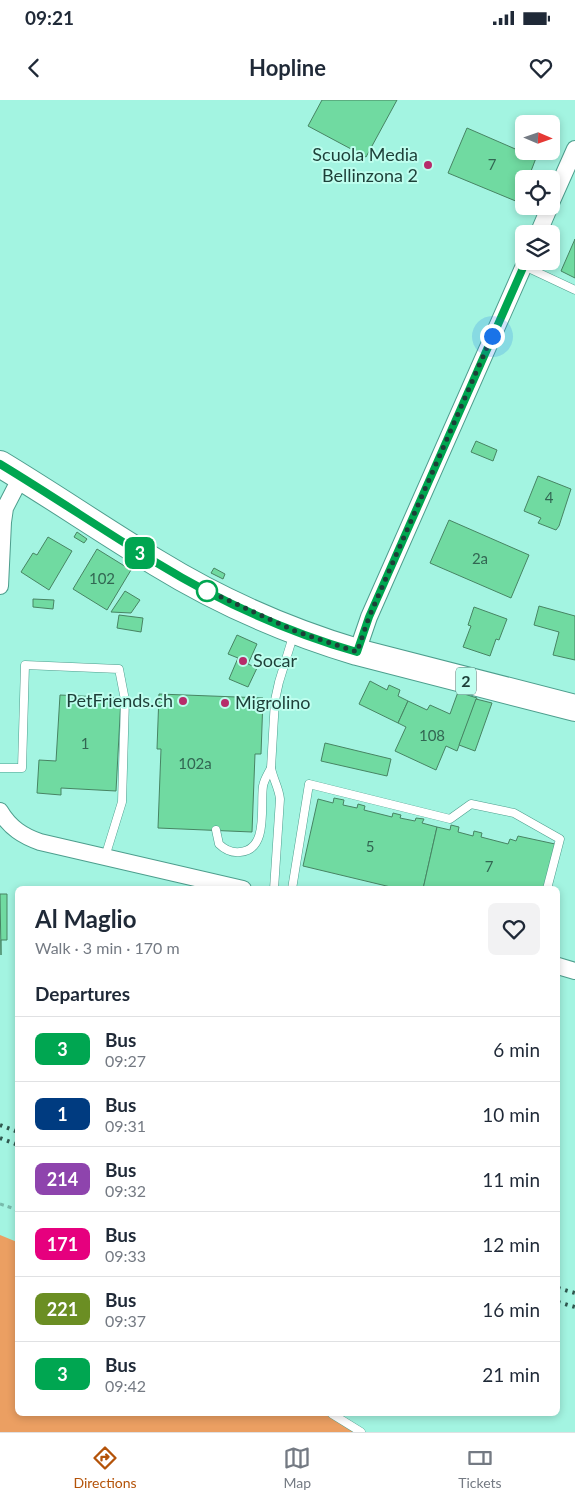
<!DOCTYPE html>
<html lang="en">
<head>
<meta charset="utf-8">
<style>
	:root { --surface:#fff; --page:#f2f2f3; --text:#1f2937; --muted:#747a83; --line:#e0e1e3; --accent:#b45309 }
	body { margin:0; font-family:Lato,sans-serif; background:var(--page); color:var(--text); height:100vh; display:flex; flex-direction:column; font-size:19px; white-space:nowrap }
	* { box-sizing:border-box; margin:0 }
	p { font-size:16px; color:var(--muted) }
	.icon { flex:none; width:28px; height:28px; fill:none; stroke:currentColor; stroke-width:2; stroke-linecap:round; stroke-linejoin:round }
	.map { position:relative; flex:1; overflow:hidden }
	.drawer { position:absolute; left:15px; top:786px; width:545px; height:530px; display:flex; flex-direction:column; background:var(--surface); border-radius:8px; box-shadow:0 2px 8px #0003 }
	.drawer>* { flex:none }
	.badge { padding:0 10px; border-radius:8px; font-size:18px; line-height:32px }
	.needle { width:32px; rotate:92deg }
	.controls { position:absolute; left:515px; top:15px; display:grid; gap:10px }
	.controls a { display:grid; place-items:center; width:45px; height:45px; border-radius:8px; background:var(--surface); box-shadow:0 2px 8px #0003; font-size:25px }
	.you { position:absolute; width:25px; height:25px; margin:-12px; border:4px solid #fff; border-radius:50%; background:#1a73e8; box-shadow:0 0 0 8px #1a73e833 }
	.map>.badge { position:absolute; translate:-50% -50%; box-shadow:0 0 0 2px #fff }
	h2 { padding:0 20px; font-size:19px; line-height:45px }
	.round { display:grid; place-items:center; flex:none; width:52px; height:52px; border-radius:8px; background:var(--page) }
	.headline { display:flex; align-items:center; justify-content:space-between; height:85px; padding:0 20px }
	h1 { font-size:24px; font-weight:700; line-height:38px }
	ul { padding:0; list-style:none }
	li { display:flex; align-items:center; gap:15px; height:65px; padding:0 20px; border-top:1px solid var(--line) }
	li div { flex:1 }
	li b { display:block; font-size:19px }
	li em { font-style:normal }
	li .badge { min-width:55px; font-weight:700; text-align:center }
	.status { display:flex; justify-content:space-between; align-items:center; height:35px; padding:0 25px; background:var(--surface); direction:ltr }
	.status svg { height:14px; fill:currentColor }
	header { display:flex; justify-content:space-between; align-items:center; height:65px; padding:0 20px; background:var(--surface); font-size:22px; font-weight:700 }
	.dock { display:flex; justify-content:space-around; align-items:center; height:70px; border-top:1px solid var(--line); background:var(--surface); font-size:14px; color:var(--muted) }
	.dock a { display:grid; justify-items:center; gap:2px }
	.dock .current { color:var(--accent) }
	.map>svg:first-child { display:block }
	.green { fill:#eb9f62 }
	.building { fill:#70daa1; stroke:#478463 }
	.lines { fill:none; stroke-linecap:round; stroke-linejoin:round }
	.lane-casing { stroke:#4d9e8d; stroke-width:9 }
	.street-casing { stroke:#4d9e8d; stroke-width:18 }
	.primary-casing { stroke:#4d9e8d; stroke-width:28 }
	.path { stroke:#78baab; stroke-width:3; stroke-dasharray:4 4; stroke-linecap:butt }
	.lane { stroke:#fff; stroke-width:8 }
	.street { stroke:#fff; stroke-width:16 }
	.primary { stroke:#fff; stroke-width:26 }
	.rail { stroke:#2f574e; stroke-width:4; stroke-dasharray:2.5 5; stroke-linecap:butt }
	.line-casing { stroke:#fff; stroke-width:11 }
	.line { stroke:#00a651; stroke-width:8 }
	.walk { stroke:#1d3f38; stroke-width:5; stroke-dasharray:0 9 }
	.poi-dot { fill:#b62c6a; stroke:#befeee; stroke-width:2 }
	.stop-dot { fill:#fff; stroke:#00a651; stroke-width:2.5 }
	.labels { text-anchor:middle; stroke-width:4; stroke-linejoin:round; paint-order:stroke }
	.number-label { font-size:15px; fill:#326652 }
	.shield { fill:#befeee; stroke:#4d786f; stroke-width:1 }
	.shield-label { font-size:16px; font-weight:bold; fill:#1d3f38 }
	.poi-label { font-size:18px; fill:#1d3f38; stroke:#befeee; text-anchor:end }
</style>
</head>
<body>
<div class="status"><b>09:21</b><svg viewBox="0 0 49 12"><path d="M0 12V9h3v3zM5 12V6h3v6zM10 12V3h3v9zM15 12V0h3v12zM26 1h20v11H26zM47 4h2v5h-2z"/></svg></div>
<header><svg class="icon" aria-label="back" viewBox="0 0 24 24"><path d="M15 5l-7 7 7 7"/></svg>Hopline<svg class="icon" aria-label="heart" viewBox="0 0 24 24"><path d="M12 20l-8-8c-3-5 5-10 8-4 3-6 11-1 8 4z"/></svg></header>
<div class="map">
<svg width="575" height="1332" viewBox="0 0 575 1332">
	<rect width="100%" height="100%" fill="#a3f4e1"/>
	<polygon class="green" points="0,1135 17,1142 18,1314 332,1314 361,1332 0,1332"/>
	<g class="building">
		<polygon points="322,0 397,0 366,57 308,26"/>
		<polygon points="467,28 536,58 528,79 524,79 524,88 518,102 448,73"/>
		<polygon points="575,139 575,178 561,171"/>
		<polygon points="476,341 497,350 493,361 471,352"/>
		<polygon points="538,376 571,389 559,426 556,430 538,423 541,418 524,411"/>
		<polygon points="449,420 529,455 511,498 430,463"/>
		<polygon points="77,432 87,439 84,443 74,437"/>
		<polygon points="48,437 72,451 49,490 21,472 33,453 37,455"/>
		<polygon points="97,449 131,470 107,510 73,489"/>
		<polygon points="214,468 225,474 223,479 211,473"/>
		<polygon points="125,491 140,500 131,513 111,512"/>
		<polygon points="33,499 54,500 53,509 33,507"/>
		<polygon points="539,506 575,516 575,560 553,555 559,532 534,525"/>
		<polygon points="474,507 507,519 499,540 496,539 490,556 463,547 471,526 468,525"/>
		<polygon points="119,515 143,518 141,532 117,528"/>
		<polygon points="237,535 257,544 248,564 257,568 248,587 229,579 238,558 228,554"/>
		<polygon points="370,581 387,590 389,585 400,590 398,596 408,601 398,623 359,604"/>
		<polygon points="458,592 477,598 457,651 446,646 436,670 395,651 406,627 398,623 408,601 427,610 430,605 450,614"/>
		<polygon points="159,594 263,598 261,654 255,654 252,732 158,728 161,649 157,649"/>
		<polygon points="60,595 121,598 116,691 61,688 61,695 37,693 39,660 56,661"/>
		<polygon points="476,599 492,603 475,651 459,645"/>
		<polygon points="325,643 391,659 387,676 321,661"/>
		<polygon points="334,698 344,700 343,705 357,708 358,704 365,706 364,710 392,717 393,713 401,715 400,718 415,721 416,718 424,719 422,723 437,727 423,789 399,789 303,766 318,699 333,703"/>
		<polygon points="451,725 459,727 458,732 473,736 474,731 482,733 481,737 508,744 510,739 516,741 518,736 555,744 545,789 423,789 437,727 450,730"/>
		<polygon points="0,794 7,794 7,840 1,840 1,855"/>
	</g>
	<g class="lines">
		<g class="lane-casing">
			<g id="lane">
				<polyline points="524,166 575,190"/>
				<polyline points="0,668 22,668 25,565 119,569 125,600 122,702 105,757"/>
				<path d="M216 730 219 744C225 750 231 753 240 752 269 750 260 706 263 686 264 680 268 674 271 668"/>
				<path d="M274 789 280 699C279 688 273 679 271 668L275 600 279 582 294 533"/>
				<polyline points="292,789 309,684 450,719 471,704 514,713 560,739 547,789"/>
				<polyline points="332,1314 361,1332"/>
			</g>
		</g>
		<g class="street-casing">
			<g id="street">
				<polyline points="551,103 575,49"/>
				<polyline points="538,134 550,106"/>
				<polyline points="0,486 3,422 5,408 21,377"/>
				<polyline points="357,552 369,517 526,161"/>
				<path d="M0 711C10 728 23 736 40 742L243 789"/>
				<polyline points="558,866 575,871"/>
			</g>
		</g>
		<g class="primary-casing">
			<path id="primary" d="M0 364C53 396 104 431 157 463 219 501 287 531 357 552L575 608"/>
		</g>
		<polyline class="path" points="0,1104 18,1110"/>
		<use href="#lane" class="lane"/>
		<use href="#street" class="street"/>
		<use href="#primary" class="primary"/>
		<g class="rail">
			<polyline points="0,1025 18,1032"/>
			<polyline points="0,1038 18,1045"/>
			<polyline points="558,1188 575,1193"/>
			<polyline points="558,1202 575,1207"/>
		</g>
	</g>
	<g class="lines">
		<g class="line-casing">
			<path id="line" d="M0 364C53 396 104 431 157 463 219 501 287 532 357 552L369 517 526 161"/>
		</g>
		<use href="#line" class="line"/>
		<polyline class="walk" points="207,491 206,490 295,531 357,552 369,517 492,236"/>
	</g>
	<g class="poi-dot">
		<circle cx="428" cy="65" r="5"/>
		<circle cx="243" cy="561" r="5"/>
		<circle cx="183" cy="601" r="5"/>
		<circle cx="225" cy="603" r="5"/>
	</g>
	<circle class="stop-dot" cx="207" cy="491" r="10"/>
	<g class="labels">
		<g class="number-label">
			<text x="492" y="70">7</text>
			<text x="549" y="403">4</text>
			<text x="480" y="464">2a</text>
			<text x="102" y="484">102</text>
			<text x="432" y="641">108</text>
			<text x="85" y="649">1</text>
			<text x="195" y="669">102a</text>
			<text x="370" y="752">5</text>
			<text x="489" y="772">7</text>
		</g>
		<rect class="shield" x="456" y="567.5" width="20" height="27" rx="4"/>
		<g class="shield-label">
			<text x="466" y="587">2</text>
		</g>
		<g class="poi-label">
			<text x="418" y="61">Scuola Media<tspan x="418" dy="21">Bellinzona 2</tspan></text>
			<text x="253" y="567" text-anchor="start">Socar</text>
			<text x="173" y="607">PetFriends.ch</text>
			<text x="235" y="609" text-anchor="start">Migrolino</text>
		</g>
	</g>
</svg>
<div class="controls">
<a><svg class="needle" viewBox="-14 -14 28 28"><path d="M0-13l5 13h-10z" fill="#e53935"/><path d="M0 13l5-13h-10z" fill="#747a83"/></svg></a>
<a><svg class="icon" aria-label="locate" viewBox="0 0 24 24"><circle cx="12" cy="12" r="6"/><path d="M12 2v4M12 18v4M2 12h4M18 12h4"/></svg></a>
<a><svg class="icon" aria-label="layers" viewBox="0 0 24 24"><path d="M12 4l9 5-9 5-9-5zM3 14l9 5 9-5"/></svg></a>
</div>
<div class="you" style="left:492px;top:236px"></div>
<b class="badge" style="left:140px;top:453px;background:#00a651;color:#fff">3</b>
<section class="drawer">
<div class="headline"><div><h1>Al Maglio</h1><p>Walk · 3 min · 170 m</p></div><a class="round"><svg class="icon" aria-label="heart" viewBox="0 0 24 24"><path d="M12 20l-8-8c-3-5 5-10 8-4 3-6 11-1 8 4z"/></svg></a></div>
<h2>Departures</h2>
<ul>
<li><span class="badge" style="background:#00a651;color:#fff">3</span><div><b>Bus</b><p>09:27</p></div><em>6 min</em></li>
<li><span class="badge" style="background:#003b80;color:#fff">1</span><div><b>Bus</b><p>09:31</p></div><em>10 min</em></li>
<li><span class="badge" style="background:#8e44ad;color:#fff">214</span><div><b>Bus</b><p>09:32</p></div><em>11 min</em></li>
<li><span class="badge" style="background:#e6007e;color:#fff">171</span><div><b>Bus</b><p>09:33</p></div><em>12 min</em></li>
<li><span class="badge" style="background:#6b8e23;color:#fff">221</span><div><b>Bus</b><p>09:37</p></div><em>16 min</em></li>
<li><span class="badge" style="background:#00a651;color:#fff">3</span><div><b>Bus</b><p>09:42</p></div><em>21 min</em></li>
</ul>
</section>
</div>
<nav class="dock">
<a class="current"><svg class="icon" aria-label="directions" viewBox="0 0 24 24"><path d="M12 3l9 9-9 9-9-9zM9 14v-3h6M13 9l2 2-2 2"/></svg>Directions</a>
<a><svg class="icon" aria-label="map" viewBox="0 0 24 24"><path d="M3 6l6-2 6 2 6-2v14l-6 2-6-2-6 2zM9 4v14M15 6v14"/></svg>Map</a>
<a><svg class="icon" aria-label="tickets" viewBox="0 0 24 24"><path d="M3 7h18v10H3zM15 7v10"/></svg>Tickets</a>
</nav>
</body>
</html>
